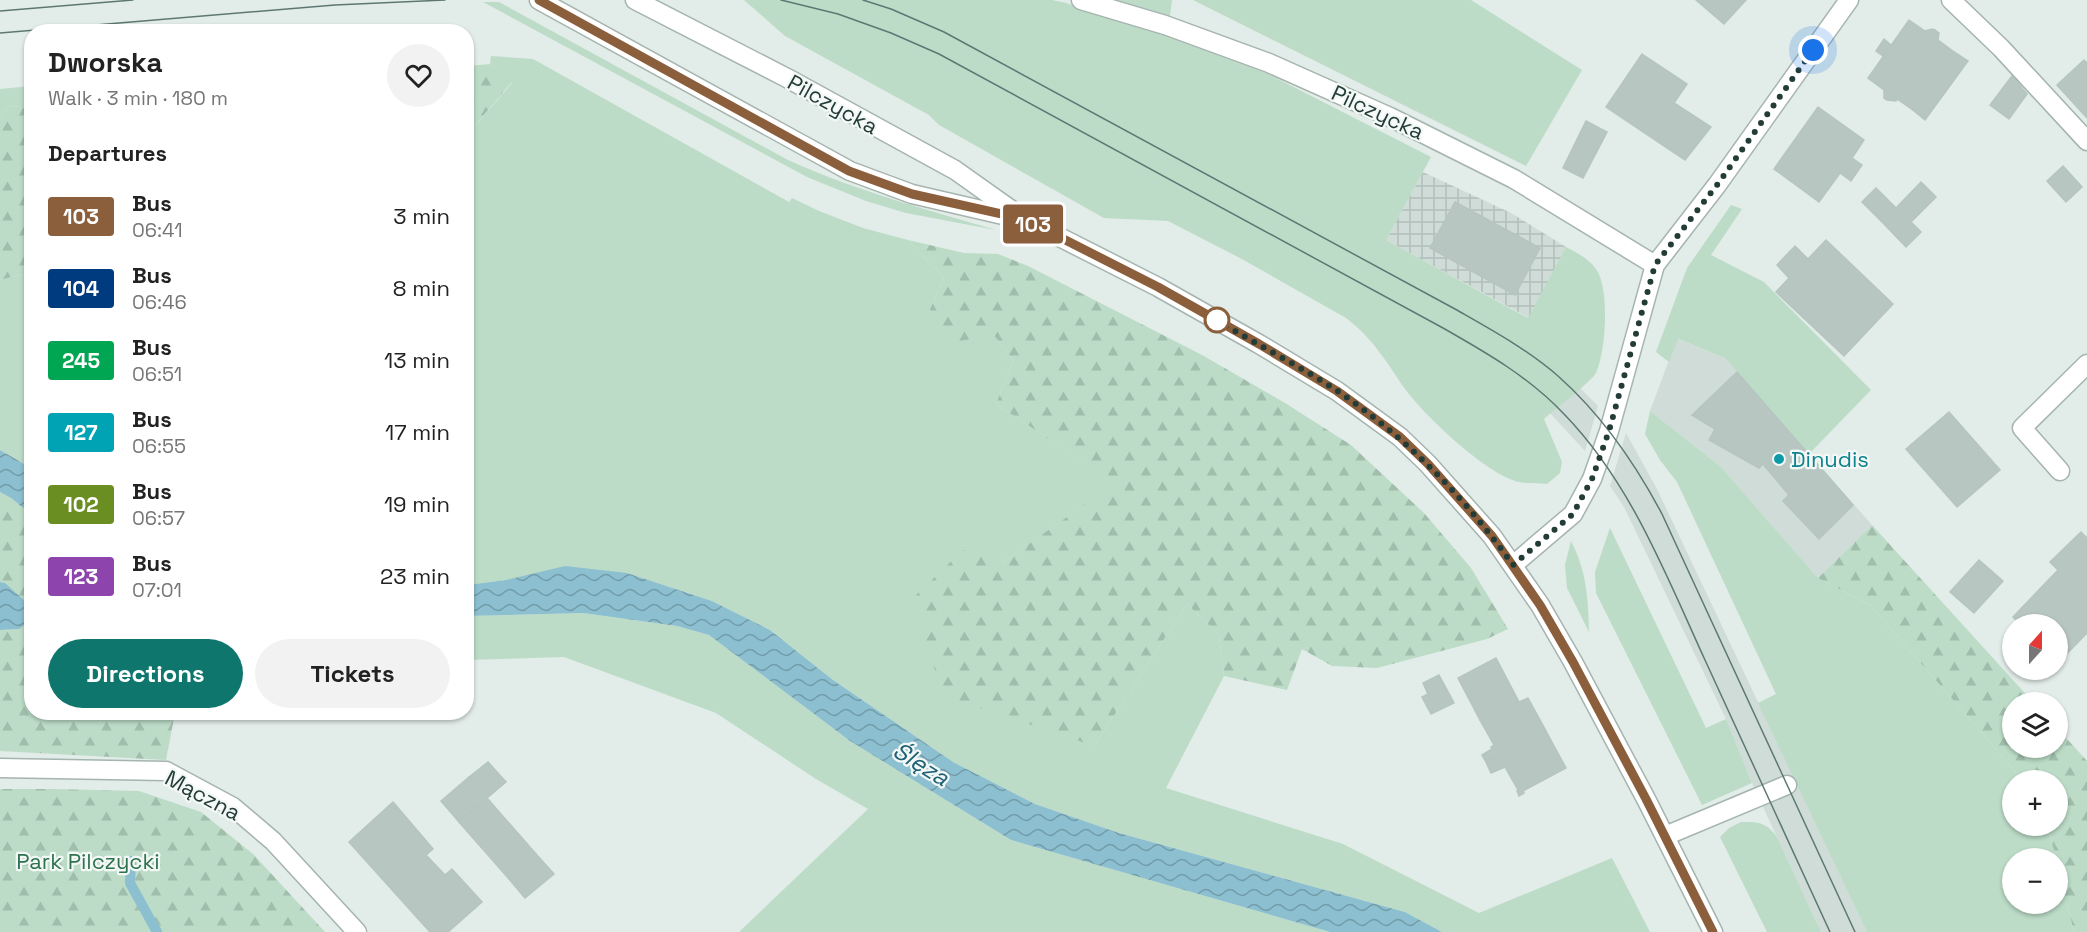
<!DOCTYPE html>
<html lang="en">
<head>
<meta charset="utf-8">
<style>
	:root { --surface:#fff; --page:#f2f2f2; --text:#222; --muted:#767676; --accent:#0f766e }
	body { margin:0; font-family:"Space Grotesk",sans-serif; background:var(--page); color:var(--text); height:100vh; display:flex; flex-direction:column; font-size:22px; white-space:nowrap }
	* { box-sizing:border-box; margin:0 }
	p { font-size:20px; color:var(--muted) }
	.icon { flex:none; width:33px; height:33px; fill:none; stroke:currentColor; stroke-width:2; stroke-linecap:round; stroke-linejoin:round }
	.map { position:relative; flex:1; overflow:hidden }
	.panel { position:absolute; left:24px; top:24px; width:450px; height:696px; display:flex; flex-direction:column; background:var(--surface); border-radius:24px; box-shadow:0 2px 4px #0004 }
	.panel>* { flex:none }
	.badge { padding:0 12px; border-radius:4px; font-size:21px; line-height:39px }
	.needle { width:39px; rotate:21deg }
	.fabs { position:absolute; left:2002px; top:614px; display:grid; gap:12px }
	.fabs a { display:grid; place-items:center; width:66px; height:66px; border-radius:50%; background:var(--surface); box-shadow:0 2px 4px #0004; font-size:30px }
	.you { position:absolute; width:30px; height:30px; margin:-15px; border:4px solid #fff; border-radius:50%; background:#1a73e8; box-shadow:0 0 0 9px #1a73e833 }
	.map>.badge { position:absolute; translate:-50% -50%; box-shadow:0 0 0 3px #fff }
	h2 { padding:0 24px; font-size:22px; line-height:54px }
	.round { display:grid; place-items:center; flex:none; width:63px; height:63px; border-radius:32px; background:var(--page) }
	.summary { display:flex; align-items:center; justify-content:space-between; height:102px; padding:0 24px }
	h1 { font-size:28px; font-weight:800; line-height:45px }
	.action { display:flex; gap:12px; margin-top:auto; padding:12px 24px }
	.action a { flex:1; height:69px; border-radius:36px; background:var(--accent); color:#fff; font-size:24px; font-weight:800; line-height:69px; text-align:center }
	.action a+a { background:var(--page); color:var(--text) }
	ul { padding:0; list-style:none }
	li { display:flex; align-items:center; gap:18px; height:72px; padding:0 24px }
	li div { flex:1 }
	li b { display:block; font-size:22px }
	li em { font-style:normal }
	li .badge { min-width:66px; font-weight:700; text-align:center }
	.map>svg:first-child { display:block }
	.built { fill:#d0dcd7 }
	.industrial { fill:url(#industrial-grid) }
	.green { fill:#bcdcc7 }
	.forest { fill:url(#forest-firs) }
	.water { fill:url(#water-waves) }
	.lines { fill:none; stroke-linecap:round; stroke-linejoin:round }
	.stream { stroke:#8cbfcf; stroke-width:10 }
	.building { fill:#b8c6c1; stroke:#b5c5c0; stroke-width:1.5 }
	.minor-casing { stroke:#a5b4af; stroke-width:21 }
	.minor { stroke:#fff; stroke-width:18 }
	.tram { stroke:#5d7873; stroke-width:1.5 }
	.line-casing { stroke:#fff; stroke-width:14 }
	.line { stroke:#8b5e3c; stroke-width:9 }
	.walk { stroke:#233c37; stroke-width:6; stroke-dasharray:0 10.8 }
	.stop-dot { fill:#fff; stroke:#8b5e3c; stroke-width:3 }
	.culture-dot { fill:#0f9aa8; stroke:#f3f8f6; stroke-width:2 }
	.labels { text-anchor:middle; stroke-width:4.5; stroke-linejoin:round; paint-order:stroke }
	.street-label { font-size:22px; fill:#233c37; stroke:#f3f8f6 }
	.culture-label { font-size:22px; fill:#0d838f; stroke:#f3f8f6; text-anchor:start }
	.park-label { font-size:22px; fill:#2e724e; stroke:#f3f8f6 }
	.water-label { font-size:24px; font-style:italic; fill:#1f6176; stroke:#f3f8f6 }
</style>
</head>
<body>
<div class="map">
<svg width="2087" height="932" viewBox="0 0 2087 932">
	<defs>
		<pattern id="industrial-grid" width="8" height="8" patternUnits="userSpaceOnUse" patternTransform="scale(1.5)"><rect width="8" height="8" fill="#d0dcd7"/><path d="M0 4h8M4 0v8" fill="none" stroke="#b2beb9"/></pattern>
		<pattern id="forest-firs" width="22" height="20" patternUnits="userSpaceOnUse" patternTransform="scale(1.5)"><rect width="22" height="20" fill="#bcdcc7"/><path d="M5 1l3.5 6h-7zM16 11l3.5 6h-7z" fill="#a1beac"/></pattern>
		<pattern id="water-waves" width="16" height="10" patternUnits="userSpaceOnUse" patternTransform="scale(1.5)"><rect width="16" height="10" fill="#8cbfcf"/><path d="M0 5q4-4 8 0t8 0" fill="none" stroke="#729ca9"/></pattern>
	</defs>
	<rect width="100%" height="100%" fill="#e2ece8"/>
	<g class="built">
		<polygon points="1677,339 1725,358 1872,525 1818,578 1721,467 1650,411"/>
		<polygon points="1580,388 1598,406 1585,451 1550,413"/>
		<polygon points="1626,433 1658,491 1867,932 1821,932 1752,783 1726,719 1624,507 1610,486"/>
	</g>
	<polygon class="industrial" points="1423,172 1511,213 1566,247 1529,318 1386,240"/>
	<g class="green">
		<path d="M744 0H1052L1066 3 1163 35 1266 73 1431 157 1386 240 1528 318 1566 247C1577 253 1588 258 1596 269 1610 288 1606 352 1596 373 1592 381 1553 411 1544 419L1562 462 1560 473 1547 484C1538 483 1528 484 1519 482 1487 475 1425 416 1405 389 1387 363 1372 337 1346 318L1240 258 1168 221 1104 218 939 125 929 115 785 36Z"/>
		<polygon points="1118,0 1172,0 1170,16"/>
		<polygon points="1193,0 1471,0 1582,70 1526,166"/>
		<path d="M483 2H499L786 159C853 190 925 209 996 230L906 213 866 201 807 177Z"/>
		<polygon points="491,56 533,59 789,202 792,198 819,211 863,228 908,240 944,278 930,309 993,334 1013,361 996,404 1116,483 1002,563 1094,746 1187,604 1219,635 1224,676 1166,788 1343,844 1479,913 1612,858 1650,932 1442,932 1405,912 1119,833 1035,804 953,762 833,680 770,630 712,601 627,573 506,580 467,585 467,135 512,83 490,64"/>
		<polygon points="31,86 31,110 10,105 0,117 0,89"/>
		<polygon points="1731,205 1742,209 1711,255 1764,282 1871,390 1809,454 1725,358 1678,339 1669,362 1656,352 1687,268"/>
		<polygon points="31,272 31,468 0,450 0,280"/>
		<polygon points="1650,411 1721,467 1818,578 1870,605 2023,780 2013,780 2013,825 2047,825 2056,858 2013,858 2013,903 2058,903 2058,867 2074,932 1867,932 1758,703 1776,694 1677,482 1660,460 1645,434"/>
		<polygon points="1610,528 1706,728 1726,719 1752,783 1702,805 1596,593 1595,572"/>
		<path d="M1571 541C1587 572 1588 599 1589 632L1567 588 1565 565Z"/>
		<polygon points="583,613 677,626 709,635 850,741 1011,840 1330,932 739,932 868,809 816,779 716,713 564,657 467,660 467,616"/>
		<path d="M1741 822C1760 822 1765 822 1777 837L1821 932H1767L1720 837 1729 828Z"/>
	</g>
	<g class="forest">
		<polygon points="490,64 512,82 467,135 467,66"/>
		<polygon points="10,105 31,110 31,272 0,280 0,117"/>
		<polygon points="908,240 964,253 998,254 1028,266 1202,355 1285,403 1351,445 1424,513 1471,568 1508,629 1487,639 1377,668 1332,666 1302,649 1287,690 1224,676 1219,635 1187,604 1094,746 942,695 914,597 963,550 1002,563 1115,483 996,404 1013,361 993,334 938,346 930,309 944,278"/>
		<polygon points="0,492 11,498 31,514 32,712 175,713 166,760 0,751 0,630 19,629 5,583 0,582"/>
		<polygon points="1872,525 2033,702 2013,702 2013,747 2058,747 2058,729 2087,761 2087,932 2074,932 2058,867 2058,858 2056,858 2047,825 2058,825 2058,780 2023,780 1870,605 1818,578"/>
		<polygon points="52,789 139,791 201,812 253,854 325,932 0,932 0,789"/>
	</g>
	<g class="water">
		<polygon points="0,450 31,468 31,514 11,498 0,492"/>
		<polygon points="565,566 627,573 712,601 770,630 833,680 953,762 1035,804 1119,833 1405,912 1442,932 1330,932 1011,840 850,741 709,635 677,626 583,613 467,616 467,585 506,580"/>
		<polygon points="0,582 5,583 26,602 31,620 19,629 0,630"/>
	</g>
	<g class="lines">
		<polyline class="stream" points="131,861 130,883 157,932"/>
	</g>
	<g class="building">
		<polygon points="1696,0 1746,0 1724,24"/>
		<polygon points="1909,20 1925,31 1932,29 1935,30 1939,33 1938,40 1954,52 1913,110 1897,99 1896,101 1887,100 1884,98 1884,90 1868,78"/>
		<polygon points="1884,39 1891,45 1883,56 1876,51"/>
		<polygon points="1954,52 1968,61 1925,120 1913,110"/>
		<polygon points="1642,54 1687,84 1674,103 1711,127 1685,160 1606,107"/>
		<polygon points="2084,60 2087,63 2087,118 2057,85"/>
		<polygon points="2012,76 2027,94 2009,119 1990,105"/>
		<polygon points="1818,107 1864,140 1852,158 1862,165 1851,181 1840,173 1819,202 1774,169"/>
		<polygon points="1586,121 1607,132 1583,178 1563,168"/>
		<polygon points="2063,166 2082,187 2066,202 2047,181"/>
		<polygon points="1921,182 1936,197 1911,222 1921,232 1906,247 1885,225 1900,210 1897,207"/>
		<polygon points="1876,188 1899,211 1885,225 1862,202"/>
		<polygon points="1455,202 1540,248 1515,295 1430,248"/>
		<polygon points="1826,240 1893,304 1844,356 1776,292 1789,278 1777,265 1795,246 1808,259"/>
		<polygon points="1737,372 1853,505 1819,539 1783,501 1789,495 1763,464 1759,468 1709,440 1715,429 1692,415"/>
		<polygon points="1949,412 2000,470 1957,507 1906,449"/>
		<polygon points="2081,532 2087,538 2087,633 2058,663 2058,624 2020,624 2013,617 2058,570 2050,562"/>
		<polygon points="1979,560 2003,581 1974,613 1950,592"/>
		<polygon points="1496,658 1519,702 1480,720 1458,678"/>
		<polygon points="1439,675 1454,703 1431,714 1422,697 1428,694 1423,683"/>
		<polygon points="1528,698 1546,731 1486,762 1482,755 1492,749 1491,747 1494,745 1480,720"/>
		<polygon points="1546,731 1566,768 1523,791 1524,793 1519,796 1517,791 1518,790 1505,767 1491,773 1486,762"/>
		<polygon points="488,762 506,782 487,798 469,777"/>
		<polygon points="469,777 487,798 459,822 441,801"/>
		<polygon points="487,798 536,854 509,879 459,822"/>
		<polygon points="393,802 433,849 426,855 445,875 452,869 482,902 448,932 430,932 349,842"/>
		<polygon points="536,854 554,874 525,898 509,879"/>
	</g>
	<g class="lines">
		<g class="minor-casing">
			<g id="minor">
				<polyline points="539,0 850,171 912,194 1016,218"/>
				<polyline points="635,0 787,78 955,170 1024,219 1158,287 1259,344 1337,391 1400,437 1428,464 1492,536 1540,605 1573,662 1646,799 1713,932"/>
				<polyline points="1081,0 1165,25 1269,63 1390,117 1514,179 1655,265"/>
				<polyline points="1951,0 2001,48 2087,141"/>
				<polyline points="2060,471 2022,428 2087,364"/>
				<polyline points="1513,565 1573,514 1592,479 1609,431 1655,265 1717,185 1849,0"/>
				<polyline points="0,768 166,771 233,807 273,841 357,932"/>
				<polyline points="1665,836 1787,785"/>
			</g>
		</g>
		<use href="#minor" class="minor"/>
		<g class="tram">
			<path d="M781 0 838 14 891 33 939 54 1443 328C1487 353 1529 377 1564 414 1631 483 1666 575 1705 660 1747 751 1788 842 1830 932"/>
			<path d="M863 0 891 9 944 32 1455 309C1490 329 1527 349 1558 376 1602 415 1635 463 1662 514L1855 932"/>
			<polyline points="0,11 133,0"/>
			<polyline points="0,33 335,5 445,0"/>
		</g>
	</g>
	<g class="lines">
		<g class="line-casing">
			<polyline id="line" points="539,0 849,171 912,194 1024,219 1158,287 1259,344 1337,391 1400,437 1428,464 1492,536 1540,605 1573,662 1646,799 1713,932"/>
		</g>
		<use href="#line" class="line"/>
		<path class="walk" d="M1217 320C1257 345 1300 366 1339 392 1408 439 1465 498 1513 565L1573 514 1592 479 1609 431 1655 265 1717 185 1813 50"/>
	</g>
	<circle class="stop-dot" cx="1217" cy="320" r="12"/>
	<circle class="culture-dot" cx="1779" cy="459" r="6"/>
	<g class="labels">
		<g class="street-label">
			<text transform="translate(833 104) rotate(29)" y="8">Pilczycka</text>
			<text transform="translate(1378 112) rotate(25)" y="8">Pilczycka</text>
			<text transform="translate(203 795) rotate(28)" y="8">Mączna</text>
		</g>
		<g class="culture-label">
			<text x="1791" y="467">Dinudis</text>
		</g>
		<g class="park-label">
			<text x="88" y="869">Park Pilczycki</text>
		</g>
		<g class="water-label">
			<text transform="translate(921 764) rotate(32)" y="8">Ślęza</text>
		</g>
	</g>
</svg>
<div class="fabs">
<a><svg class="needle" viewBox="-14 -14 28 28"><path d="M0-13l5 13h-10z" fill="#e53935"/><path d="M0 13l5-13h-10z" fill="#767676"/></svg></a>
<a><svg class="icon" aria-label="layers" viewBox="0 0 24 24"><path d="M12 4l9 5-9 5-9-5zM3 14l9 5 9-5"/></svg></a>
<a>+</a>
<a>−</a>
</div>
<div class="you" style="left:1813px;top:50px"></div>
<b class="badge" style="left:1033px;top:224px;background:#8b5e3c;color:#fff">103</b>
<section class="panel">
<div class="summary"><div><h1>Dworska</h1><p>Walk · 3 min · 180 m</p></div><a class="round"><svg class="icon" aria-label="heart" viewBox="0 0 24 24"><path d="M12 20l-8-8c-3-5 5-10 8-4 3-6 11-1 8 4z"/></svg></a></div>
<h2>Departures</h2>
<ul>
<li><span class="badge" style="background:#8b5e3c;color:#fff">103</span><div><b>Bus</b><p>06:41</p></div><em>3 min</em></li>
<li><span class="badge" style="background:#003b80;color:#fff">104</span><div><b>Bus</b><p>06:46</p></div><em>8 min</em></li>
<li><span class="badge" style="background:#00a651;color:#fff">245</span><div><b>Bus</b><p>06:51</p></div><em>13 min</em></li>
<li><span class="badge" style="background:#00a3b4;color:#fff">127</span><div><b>Bus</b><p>06:55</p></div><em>17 min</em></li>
<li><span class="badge" style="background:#6b8e23;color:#fff">102</span><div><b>Bus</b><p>06:57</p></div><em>19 min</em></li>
<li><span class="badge" style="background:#8e44ad;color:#fff">123</span><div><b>Bus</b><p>07:01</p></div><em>23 min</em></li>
</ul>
<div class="action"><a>Directions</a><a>Tickets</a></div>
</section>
</div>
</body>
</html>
